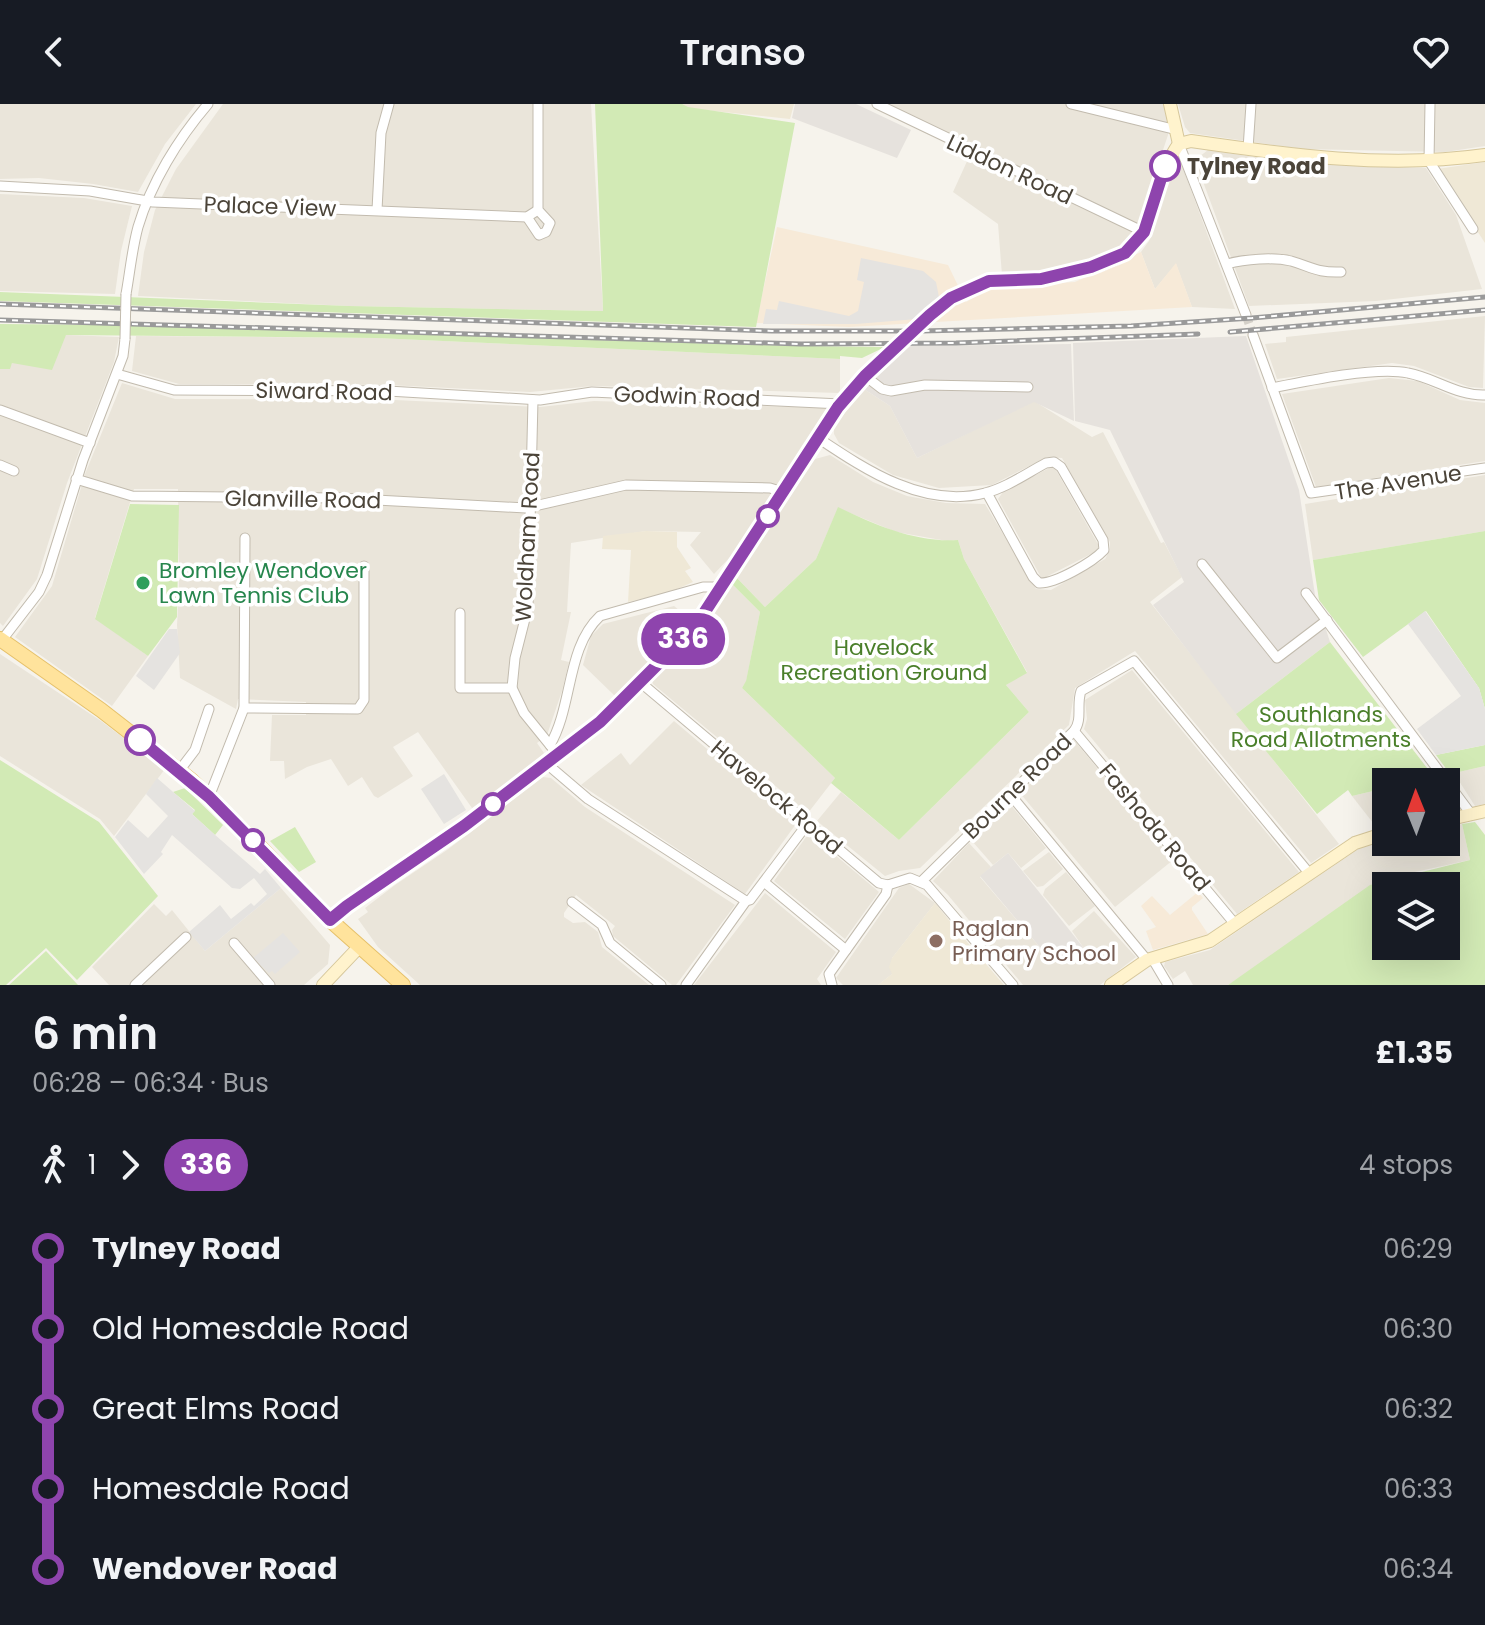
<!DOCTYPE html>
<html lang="en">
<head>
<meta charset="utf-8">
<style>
	:root { --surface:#171b24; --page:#20242c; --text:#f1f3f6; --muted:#9ea1a6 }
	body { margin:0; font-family:Poppins,sans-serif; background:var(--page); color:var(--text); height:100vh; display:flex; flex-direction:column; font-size:30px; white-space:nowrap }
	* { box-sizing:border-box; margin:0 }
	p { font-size:26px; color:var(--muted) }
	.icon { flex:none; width:44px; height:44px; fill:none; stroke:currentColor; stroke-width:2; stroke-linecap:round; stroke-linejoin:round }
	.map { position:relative; height:881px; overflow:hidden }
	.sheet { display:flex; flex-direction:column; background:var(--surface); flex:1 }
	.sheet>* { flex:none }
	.badge { padding:0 16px; border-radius:26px; font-size:28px; line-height:52px }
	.needle { width:52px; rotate:359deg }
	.controls { position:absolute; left:1372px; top:664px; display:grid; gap:16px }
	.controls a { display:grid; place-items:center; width:88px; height:88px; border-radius:0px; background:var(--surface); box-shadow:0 8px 32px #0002; font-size:40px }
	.map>.badge { position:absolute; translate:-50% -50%; box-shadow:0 0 0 4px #fff }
	.legs { display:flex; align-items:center; gap:12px; height:88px; padding:0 32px; font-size:26px }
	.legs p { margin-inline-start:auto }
	.overview { display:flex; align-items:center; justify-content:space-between; height:136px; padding:0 32px }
	h1 { font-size:44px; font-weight:600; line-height:60px }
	ul { padding:0 32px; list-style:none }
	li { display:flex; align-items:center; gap:28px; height:80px; font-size:30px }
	li i { display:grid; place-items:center; width:12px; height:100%; margin:0 10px; background:currentColor }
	li i::after { content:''; width:20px; height:20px; margin:-10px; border:6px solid; border-radius:50%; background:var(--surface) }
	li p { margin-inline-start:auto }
	li:first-child i { background:linear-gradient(#0000 50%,currentColor 0) }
	li:last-child i { background:linear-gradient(currentColor 50%,#0000 0) }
	header { display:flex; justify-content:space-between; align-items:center; height:104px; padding:0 32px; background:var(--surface); font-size:36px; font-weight:600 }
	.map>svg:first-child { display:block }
	.residential { fill:#eae5da }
	.commercial { fill:#f7ead8 }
	.industrial { fill:#e6e2dd }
	.education { fill:#efe8d6 }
	.green { fill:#d2eab5; fill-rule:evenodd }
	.parking { fill:#e5e3e0 }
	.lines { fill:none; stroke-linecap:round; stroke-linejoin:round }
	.street-tunnel { stroke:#d4d0c8; stroke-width:9; stroke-dasharray:9 4.5; stroke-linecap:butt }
	.street-casing { stroke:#c2bbae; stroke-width:11 }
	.secondary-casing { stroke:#d6c79b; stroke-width:14 }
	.primary-casing { stroke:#e6c16a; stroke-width:16 }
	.street { stroke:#fff; stroke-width:9 }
	.secondary { stroke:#fff3cd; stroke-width:12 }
	.primary { stroke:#ffe39c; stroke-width:14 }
	.rail-casing { stroke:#9a9a9a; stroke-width:5 }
	.rail { stroke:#fff; stroke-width:2; stroke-dasharray:6; stroke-linecap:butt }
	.street-bridge-casing { stroke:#c2bbae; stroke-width:11; stroke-linecap:butt }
	.street-bridge { stroke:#fff; stroke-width:9 }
	.line-1-casing { stroke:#fff; stroke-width:18 }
	.line-1 { stroke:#8e44ad; stroke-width:12 }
	.stop-1-dot { fill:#fff; stroke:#8e44ad; stroke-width:4 }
	.leisure-dot { fill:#2e9e5b; stroke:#fff; stroke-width:3 }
	.education-dot { fill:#8d6e63; stroke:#fff; stroke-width:3 }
	.labels { text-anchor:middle; stroke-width:7; stroke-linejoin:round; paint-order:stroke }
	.stop-label { font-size:22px; font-weight:bold; fill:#4b4439; stroke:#fff; text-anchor:start }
	.street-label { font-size:22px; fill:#4b4439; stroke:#fff }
	.leisure-label { font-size:22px; fill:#27864d; stroke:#fff; text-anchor:start }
	.park-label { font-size:22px; fill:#4a7f2a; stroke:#fff }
	.education-label { font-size:22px; fill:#785e54; stroke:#fff; text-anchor:start }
</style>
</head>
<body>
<header><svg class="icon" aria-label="back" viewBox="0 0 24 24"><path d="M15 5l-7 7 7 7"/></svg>Transo<svg class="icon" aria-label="heart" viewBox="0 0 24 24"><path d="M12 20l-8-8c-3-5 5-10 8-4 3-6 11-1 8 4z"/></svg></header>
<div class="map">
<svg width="1485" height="881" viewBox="0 0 1485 881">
	<rect width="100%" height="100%" fill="#f6f3ec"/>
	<g class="residential">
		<polygon points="0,0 196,0 165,40 138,88 93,80 39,74 0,75"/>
		<polygon points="223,0 591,0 603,207 349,202 138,192 144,148 155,106 176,65"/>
		<polygon points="886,0 1163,0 1168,15 1168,31 1139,118 1125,139 1115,147 1049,167 1002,171 998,120 953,88 974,42"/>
		<polygon points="1178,0 1485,0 1485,42 1445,48 1302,45 1190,29 1185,23"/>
		<polygon points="1208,46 1301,60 1426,64 1456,111 1482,185 1376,197 1249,202 1195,56"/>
		<polygon points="1180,58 1181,59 1235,205 1192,203 1176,160 1155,185 1141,148 1149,137 1169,71"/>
		<polygon points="0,90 84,94 132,102 121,147 115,190 0,187"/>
		<polygon points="1485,212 1483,284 1469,283 1414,262 1392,259 1277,275 1265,240 1286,238 1286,233"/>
		<polygon points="66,231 119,233 114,258 67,379 37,475 3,522 0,519 0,265 9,265 12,259"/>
		<polygon points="136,232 376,234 840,255 840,289 593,282 530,288 388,281 179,280 132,267"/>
		<polygon points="1389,274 1418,277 1460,296 1485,299 1485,357 1316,383 1282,290"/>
		<polygon points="122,279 175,295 395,296 540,303 594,297 827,304 734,449 714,470 690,441 701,428 646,427 571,439 567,508 571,508 561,556 569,558 562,587 547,631 537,639 544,649 520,671 472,704 418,628 393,643 413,672 378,694 374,692 362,673 348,682 331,655 307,663 285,675 284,657 270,657 272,611 306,611 306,598 238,595 236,605 180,574 177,521 179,487 178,385 134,385 95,514 148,552 112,602 15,533 52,482 85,370"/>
		<polygon points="864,285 890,302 917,354 1034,297 1092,333 1103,328 1161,439 1164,438 1182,473 1150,498 1339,740 1311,759 1135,547 1075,584 1069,621 920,764 899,767 885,772 817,717 841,688 899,736 1029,608 1006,581 1027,568 964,455 958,436 947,437 896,428 838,404 816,455 765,503 736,473 815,355 830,351 873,378 907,392 946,399 985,400 1036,485 1051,486 1105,455 1110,446 1110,438 1062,354 1047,353 992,381 939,384 893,371 839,339 834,330 834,322"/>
		<polygon points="1051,363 1056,366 1099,442 1097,447 1042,475 998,395 1003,388"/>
		<polygon points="1485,371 1485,427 1313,456 1305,400"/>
		<polygon points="732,480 760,508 746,578 742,584 835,674 808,709 653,580 652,576 704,524"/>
		<polygon points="674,502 691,516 615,592 583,561 591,532 603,520"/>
		<polygon points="0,550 101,617 165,665 114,732 100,715 0,652"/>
		<polygon points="1132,566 1299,768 1237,810 1084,625 1087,615 1085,596"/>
		<polygon points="674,617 796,720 745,790 581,681 621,649 630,661"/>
		<polygon points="1074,636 1173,756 1115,803 1020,689"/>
		<polygon points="1485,662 1485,700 1475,702 1454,669"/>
		<polygon points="543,673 551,674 585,703 735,801 676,881 672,881 613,832 612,826 615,822 576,791 564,809 564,813 573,819 585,818 598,828 602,843 649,881 420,881 378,843 358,815 368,808 365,804 395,781 447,746"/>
		<polygon points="1386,684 1386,721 1377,724 1352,692"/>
		<polygon points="1010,700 1046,744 1021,764 1008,749 993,761 972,737"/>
		<polygon points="1462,720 1470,756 1401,771 1228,881 1193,881 1185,867 1173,875 1164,862 1165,858 1210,846 1360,744 1386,737 1446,738 1446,724"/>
		<polygon points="809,729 879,788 845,835 774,777"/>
		<polygon points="969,739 991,763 980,773 1049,854 1083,843 1072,827 1094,807 1136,853 1100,881 1023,881 948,791 933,777"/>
		<polygon points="1049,748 1063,765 1043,782 1037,783 1023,767"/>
		<polygon points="1066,768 1095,802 1069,822 1043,791 1045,785"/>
		<polygon points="909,780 935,799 892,854 892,870 878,881 843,881 836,874 899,784"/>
		<polygon points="281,784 330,841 328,860 304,881 109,881 92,863 154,800 166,812 172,806 205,847"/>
		<polygon points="765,789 836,848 817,875 821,881 694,881"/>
	</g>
	<g class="commercial">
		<polygon points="777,123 948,161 966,198 992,183 1075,178 1141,148 1155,185 1176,159 1192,203 849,223 756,219"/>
		<polygon points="1198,788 1203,794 1192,803 1192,806 1208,830 1153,846 1146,827 1156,823 1141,802 1152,792 1170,811"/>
	</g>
	<g class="industrial">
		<polygon points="795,0 856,0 911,26 897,54 792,14"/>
		<polygon points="1246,232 1299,386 1315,491 1330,538 1236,610 1153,501 1184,478 1110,326 1075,317 1073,239"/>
		<polygon points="1071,240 1074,317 1034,298 917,354 890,302 864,285 904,242"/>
		<polygon points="1008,749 1083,843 1061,860 1053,852 1049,854 980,772"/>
	</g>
	<g class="education">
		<polygon points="647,0 794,0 790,15"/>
		<polygon points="1485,58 1485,139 1437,65"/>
		<polygon points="646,427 677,428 677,443 691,464 685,467 693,478 668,489 628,498 631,446 602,445 603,432"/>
		<polygon points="935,799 962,832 1004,881 878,881 892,870 889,863 892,854"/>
	</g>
	<g class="green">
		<polygon points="595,0 682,0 688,3 795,19 756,223 0,197 0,188 349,202 603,207"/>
		<path d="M0 220C295 221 590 240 885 243L862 254 840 252V255L376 234 66 231 52 266 12 259 10 265H0Z"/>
		<polygon points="130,400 179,401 177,513 148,552 95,515"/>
		<path d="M838 403C875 421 917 439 958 436L964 455 1027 569 1006 581 1029 608 899 736 831 679 835 674 742 584 746 577 760 508 732 480 736 473 765 503 816 455Z"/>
		<polygon points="1485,427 1485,605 1479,584 1426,507 1363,553 1319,496 1313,456"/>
		<polygon points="1330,538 1434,673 1412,678 1386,678 1386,684 1352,692 1348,686 1317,710 1236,610"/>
		<polygon points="1485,641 1485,662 1450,670 1436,651"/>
		<polygon points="0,656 99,718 158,792 77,876 46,844 6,881 0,881"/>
		<polygon points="185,684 223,721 215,731 192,710 195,706 173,688"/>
		<path d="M1475 718 1485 731V881H1228L1370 781 1470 756 1462 720ZM1386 782H1446V842H1386Z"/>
		<polygon points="295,723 316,758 299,768 270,737"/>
		<polygon points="46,847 78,881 9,881"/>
	</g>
	<g class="parking">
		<polygon points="861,154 923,167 936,178 939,193 917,215 856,220 763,220 766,205 777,206 779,197 849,212 858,207 864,178 857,176"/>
		<polygon points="1425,507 1479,584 1485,605 1485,641 1436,651 1417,625 1461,592 1408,520"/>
		<polygon points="169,525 177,525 180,549 154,586 136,572"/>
		<polygon points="444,670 466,706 444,720 421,685"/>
		<polygon points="157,674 195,707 192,710 214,730 260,770 265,765 281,784 205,847 189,828 220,801 231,815 251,799 254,802 267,790 254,774 240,785 232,784 172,731 161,748 163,750 144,770 115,733 128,716 148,734 168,712 146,690"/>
		<polygon points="283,829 300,848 275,870 272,867 269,869 253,854"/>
	</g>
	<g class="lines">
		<polyline class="street-tunnel" points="1246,211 1253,231"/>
		<g class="street-casing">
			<g id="street">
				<polyline points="877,0 1144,128"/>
				<polyline points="1071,0 1177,26"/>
				<polyline points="1430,0 1429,57 1473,125"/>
				<polyline points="1179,40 1246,211"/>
				<polyline points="1248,45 1251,0"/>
				<polyline points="0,82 90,87 153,98 527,113 538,106"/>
				<polyline points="377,106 381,29 389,0"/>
				<polyline points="527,113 539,131 546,128 550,119 538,106 538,0"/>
				<path d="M1227 160C1245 155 1273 153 1291 157 1312 163 1317 169 1341 168"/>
				<path d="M126 190C130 168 132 145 138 123 151 79 178 35 208 0"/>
				<polyline points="1253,231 1311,389 1485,364"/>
				<polyline points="117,270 174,286 388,287 540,296 592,288 841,300"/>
				<polyline points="865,272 882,285 891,287 925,281 1028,283"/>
				<path d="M1272 284C1306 277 1377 262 1408 269 1435 274 1457 292 1485 291"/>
				<polyline points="533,296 528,503 515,554 512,584 524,609 558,651"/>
				<polyline points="0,306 90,339"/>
				<path d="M818 334C866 366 924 405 985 389 1006 384 1027 369 1046 359L1054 358 1061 363 1103 436 1104 446C1093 458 1055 480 1039 479L1033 473 987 389"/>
				<polyline points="0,361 14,367"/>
				<polyline points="76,375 132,392 339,394 526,404 626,381 770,384 783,388"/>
				<polyline points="1202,460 1277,554 1327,516"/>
				<polyline points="1306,489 1471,710"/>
				<polyline points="460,509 460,584 512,584"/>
				<polyline points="2,536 39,488 47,471 83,356 123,252 125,235"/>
				<polyline points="640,578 879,779 888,781 910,774 927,781 1013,881"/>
				<polyline points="244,604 358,605 364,596 364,462"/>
				<polyline points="1074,627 1235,820"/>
				<path d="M550 641C573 602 566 544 600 512L703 483H716L720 485"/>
				<polyline points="547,660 588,695 746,797"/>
				<polyline points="179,667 195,646 209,605"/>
				<polyline points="1009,689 1147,856"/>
				<polyline points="209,693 244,604 245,434"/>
				<path d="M922 777 1074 627C1083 615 1076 601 1081 587L1134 557 1309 769"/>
				<polyline points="764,778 846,846"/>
				<polyline points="572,798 602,821 610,839 661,881"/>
				<polyline points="234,839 270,881"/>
				<polyline points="1152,854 1168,881"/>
				<polyline points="135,881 186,833"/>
				<polyline points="686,881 746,797 750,796 808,719"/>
				<polyline points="832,881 829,870 886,790 888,781"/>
			</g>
		</g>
		<g class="secondary-casing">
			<g id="secondary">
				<polyline points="1170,0 1179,40"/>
				<path d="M1179 40 1191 37C1288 51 1387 65 1485 51"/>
				<polyline points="1446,716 1485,707"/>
				<path d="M330 816 347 802 464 722 600 618 695 523 838 303C871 263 937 194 986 179 1002 173 1023 178 1040 175 1064 172 1107 162 1127 148 1155 128 1156 70 1179 40"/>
				<polyline points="323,881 360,842"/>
				<polyline points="1111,881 1147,856 1210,837 1355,739 1386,729"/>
			</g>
		</g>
		<g class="primary-casing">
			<polyline id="primary" points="0,535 101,606 191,676 261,744 321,808 403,881"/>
		</g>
		<use href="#street" class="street"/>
		<use href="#secondary" class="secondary"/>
		<use href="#primary" class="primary"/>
		<g class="rail-casing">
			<g id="rail">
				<polyline points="0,200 772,227 921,227 1131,222 1252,214 1485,193"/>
				<polyline points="0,216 801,240 956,239 1198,230"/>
				<polyline points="1230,228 1485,206"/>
			</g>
		</g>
		<use href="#rail" class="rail"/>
		<g class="street-bridge-casing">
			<polyline id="street-bridge" points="125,235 126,190"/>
		</g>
		<use href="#street-bridge" class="street-bridge"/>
	</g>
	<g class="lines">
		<g class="line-1-casing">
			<polyline id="line-1" points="140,636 209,693 330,816 347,802 464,722 600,618 695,523 838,303 865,272 930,211 951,194 989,177 1041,175 1091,163 1125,149 1144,128 1165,62"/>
		</g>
		<use href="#line-1" class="line-1"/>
	</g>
	<g class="stop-1-dot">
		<circle cx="1165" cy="62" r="14"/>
		<circle cx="768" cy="412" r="10"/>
		<circle cx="140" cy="636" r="14"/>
		<circle cx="493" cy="700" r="10"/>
		<circle cx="253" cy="736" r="10"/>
	</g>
	<circle class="leisure-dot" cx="143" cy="479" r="8"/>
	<circle class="education-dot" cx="936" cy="837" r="8"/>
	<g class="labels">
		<g class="stop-label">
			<text x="1187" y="70">Tylney Road</text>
		</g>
		<g class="street-label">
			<text transform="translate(1010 65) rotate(25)" y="8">Liddon Road</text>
			<text transform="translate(270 102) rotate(2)" y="8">Palace View</text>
			<text transform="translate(324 287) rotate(1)" y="8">Siward Road</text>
			<text transform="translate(687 292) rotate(2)" y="8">Godwin Road</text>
			<text transform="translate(1398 378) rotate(-9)" y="8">The Avenue</text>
			<text transform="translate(303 395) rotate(1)" y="8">Glanville Road</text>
			<text transform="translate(527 433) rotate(-87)" y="8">Woldham Road</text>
			<text transform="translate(1017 682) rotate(-44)" y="8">Bourne Road</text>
			<text transform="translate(777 693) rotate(40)" y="8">Havelock Road</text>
			<text transform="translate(1155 723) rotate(50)" y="8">Fashoda Road</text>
		</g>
		<g class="leisure-label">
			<text x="159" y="474">Bromley Wendover<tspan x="159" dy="25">Lawn Tennis Club</tspan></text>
		</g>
		<g class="park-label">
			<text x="884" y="551">Havelock<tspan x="884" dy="25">Recreation Ground</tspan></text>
			<text x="1321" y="618">Southlands<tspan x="1321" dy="25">Road Allotments</tspan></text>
		</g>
		<g class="education-label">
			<text x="952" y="832">Raglan<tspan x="952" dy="25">Primary School</tspan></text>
		</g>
	</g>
</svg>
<div class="controls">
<a><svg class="needle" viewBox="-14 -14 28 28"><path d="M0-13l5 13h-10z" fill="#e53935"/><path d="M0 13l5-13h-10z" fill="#9ea1a6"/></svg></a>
<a><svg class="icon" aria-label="layers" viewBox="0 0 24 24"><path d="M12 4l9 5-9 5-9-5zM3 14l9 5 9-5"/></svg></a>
</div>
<b class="badge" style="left:683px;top:535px;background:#8e44ad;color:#fff">336</b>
</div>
<section class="sheet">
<div class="overview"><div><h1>6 min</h1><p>06:28 – 06:34 · Bus</p></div><b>£1.35</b></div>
<div class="legs"><svg class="icon" aria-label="walk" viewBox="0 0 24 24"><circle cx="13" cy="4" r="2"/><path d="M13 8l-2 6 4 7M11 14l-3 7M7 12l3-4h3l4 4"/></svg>1<svg class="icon" aria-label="forward" viewBox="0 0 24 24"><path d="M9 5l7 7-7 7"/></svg><b class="badge" style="background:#8e44ad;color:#fff">336</b><p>4 stops</p></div>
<ul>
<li><i style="color:#8e44ad"></i><b>Tylney Road</b><p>06:29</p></li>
<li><i style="color:#8e44ad"></i><span>Old Homesdale Road</span><p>06:30</p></li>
<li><i style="color:#8e44ad"></i><span>Great Elms Road</span><p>06:32</p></li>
<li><i style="color:#8e44ad"></i><span>Homesdale Road</span><p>06:33</p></li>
<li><i style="color:#8e44ad"></i><b>Wendover Road</b><p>06:34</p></li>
</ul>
</section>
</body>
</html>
